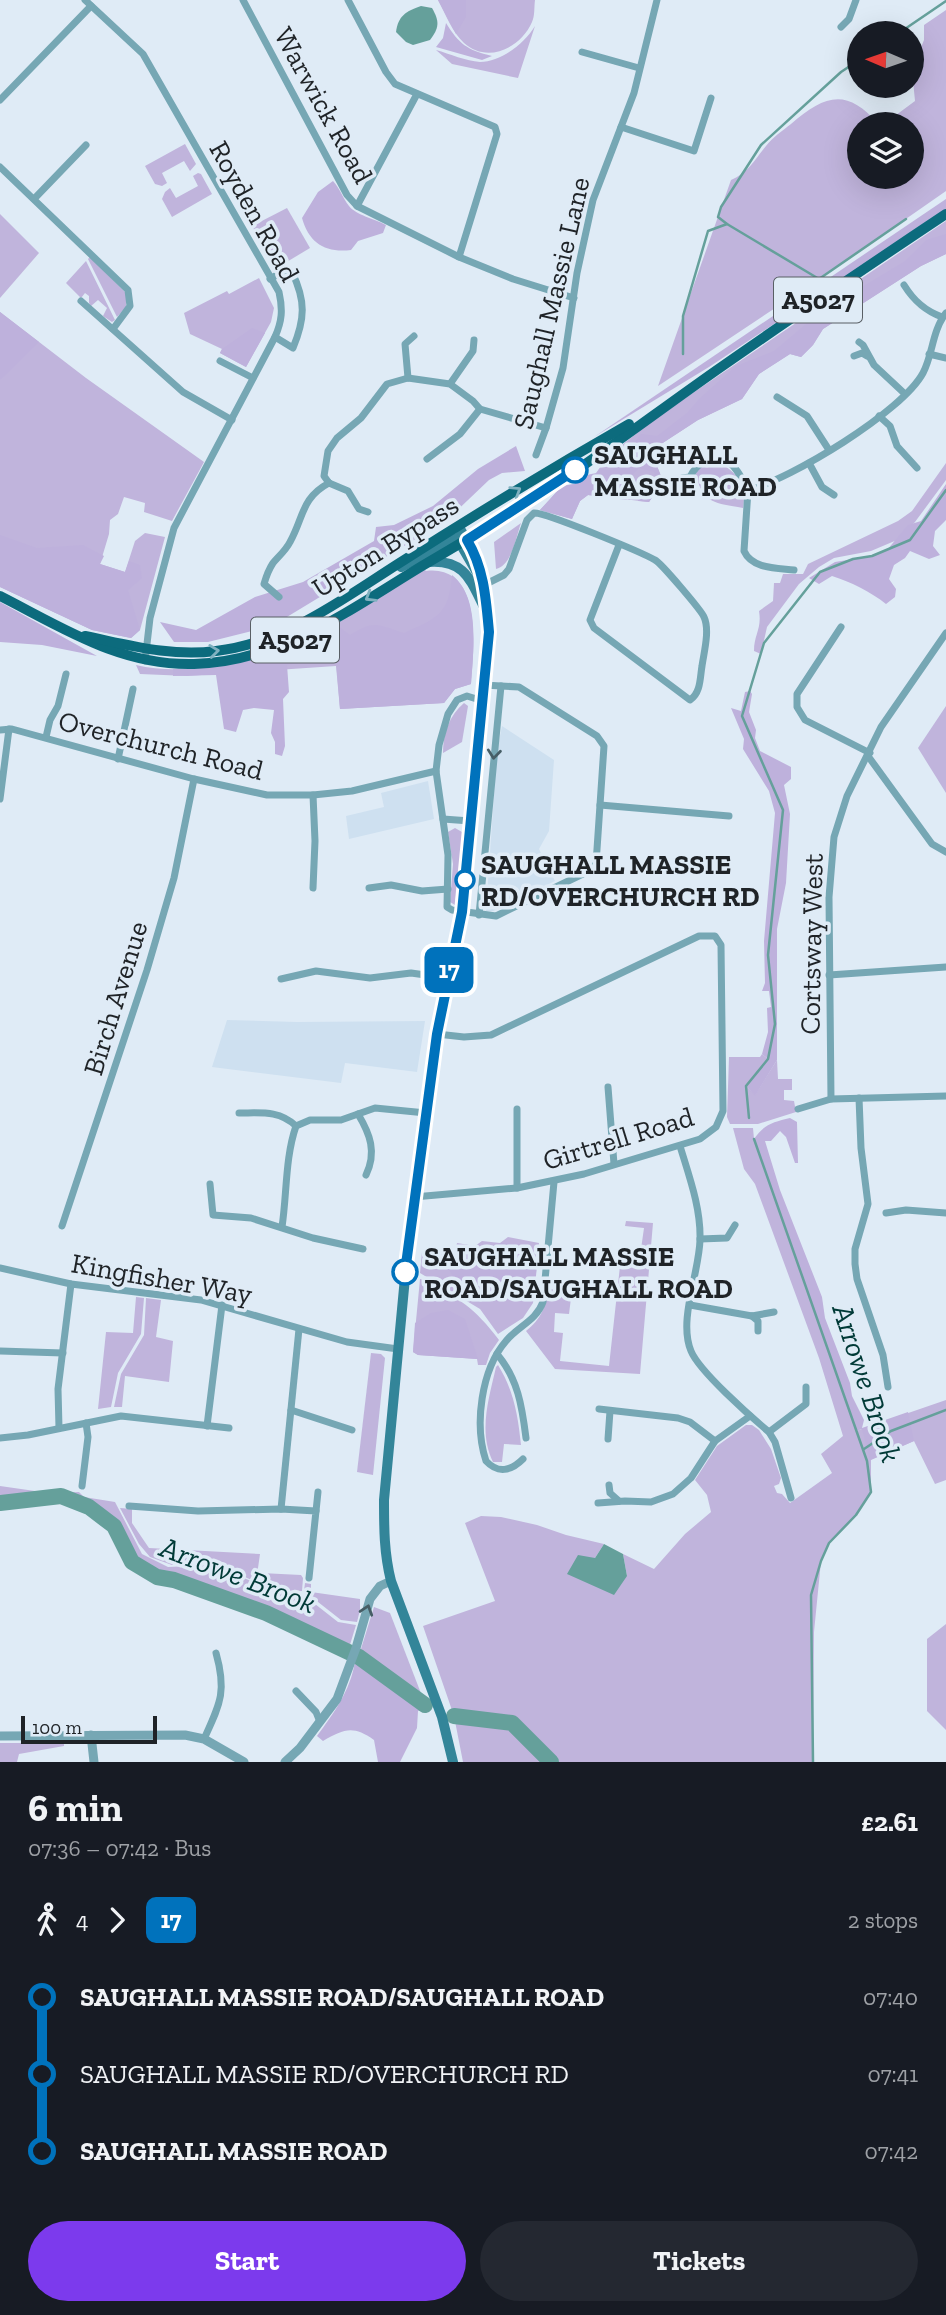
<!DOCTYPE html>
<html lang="en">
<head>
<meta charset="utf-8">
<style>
	:root { --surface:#171b24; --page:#242831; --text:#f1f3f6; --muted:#9ea1a6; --accent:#7c3aed }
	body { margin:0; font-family:"Zilla Slab",serif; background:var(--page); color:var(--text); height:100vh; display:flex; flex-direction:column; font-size:26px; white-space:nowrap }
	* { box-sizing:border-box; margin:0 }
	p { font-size:23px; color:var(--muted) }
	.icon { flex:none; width:38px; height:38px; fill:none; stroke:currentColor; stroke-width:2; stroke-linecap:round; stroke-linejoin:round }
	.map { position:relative; height:1762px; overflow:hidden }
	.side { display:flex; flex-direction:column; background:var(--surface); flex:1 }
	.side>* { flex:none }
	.badge { padding:0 14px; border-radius:10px; font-size:24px; line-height:46px }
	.needle { width:46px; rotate:272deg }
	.fabs { position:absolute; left:847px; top:21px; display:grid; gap:14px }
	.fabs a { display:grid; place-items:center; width:77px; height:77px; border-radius:50%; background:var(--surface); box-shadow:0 7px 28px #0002; font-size:35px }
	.scale { position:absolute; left:21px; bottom:18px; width:136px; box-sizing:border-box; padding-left:7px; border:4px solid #1f2327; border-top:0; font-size:19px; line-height:24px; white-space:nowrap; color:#1f2327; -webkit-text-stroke:5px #dfebf6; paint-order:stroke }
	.map>.badge { position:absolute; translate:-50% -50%; box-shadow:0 0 0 4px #fff }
	.legs { display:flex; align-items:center; gap:10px; height:77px; padding:0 28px; font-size:23px }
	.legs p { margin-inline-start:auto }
	.summary { display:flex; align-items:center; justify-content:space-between; height:119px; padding:0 28px }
	h1 { font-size:38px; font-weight:700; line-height:52px }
	.action { display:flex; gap:14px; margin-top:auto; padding:14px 28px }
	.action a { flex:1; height:80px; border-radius:42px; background:var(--accent); color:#fff; font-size:28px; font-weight:700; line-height:80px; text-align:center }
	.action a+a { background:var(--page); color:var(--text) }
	ul { padding:0 28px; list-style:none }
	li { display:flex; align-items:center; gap:24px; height:77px; font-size:26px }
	li i { display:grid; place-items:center; width:10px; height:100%; margin:0 9px; background:currentColor }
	li i::after { content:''; width:18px; height:18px; margin:-9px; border:5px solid; border-radius:50%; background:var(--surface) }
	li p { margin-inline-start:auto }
	li:first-child i { background:linear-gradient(#0000 50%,currentColor 0) }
	li:last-child i { background:linear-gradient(currentColor 50%,#0000 0) }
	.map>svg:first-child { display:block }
	.built { fill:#cee0f0 }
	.green { fill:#c0b4dc }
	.forest { fill:#beb1dc }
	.water { fill:#65a09b }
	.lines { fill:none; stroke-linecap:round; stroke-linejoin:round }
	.stream { stroke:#65a09b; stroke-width:2.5 }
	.river { stroke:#65a09b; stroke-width:16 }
	.minor { stroke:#76a7b4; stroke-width:7 }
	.tertiary { stroke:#76a7b4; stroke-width:9 }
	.secondary { stroke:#338599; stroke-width:10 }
	.primary { stroke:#0c6b7d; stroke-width:10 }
	.oneway { stroke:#80b1c0 }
	.oneway2 { stroke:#465e66 }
	.line-1-casing { stroke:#fff; stroke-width:16 }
	.line-1 { stroke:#0072bc; stroke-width:10 }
	.stop-1-dot { fill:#fff; stroke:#0072bc; stroke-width:3.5 }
	.labels { text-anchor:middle; stroke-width:7; stroke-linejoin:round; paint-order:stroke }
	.shield { fill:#dfebf6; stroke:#595f65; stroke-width:2 }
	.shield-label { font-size:26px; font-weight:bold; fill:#1f2327 }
	.street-label { font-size:28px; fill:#1f2327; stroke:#dfebf6 }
	.stop-label { font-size:28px; font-weight:bold; fill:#1f2327; stroke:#dfebf6; text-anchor:start }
	.water-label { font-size:30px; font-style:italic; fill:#003a37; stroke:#dfebf6 }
</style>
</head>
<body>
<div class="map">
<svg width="946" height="1762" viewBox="0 0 946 1762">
	<rect width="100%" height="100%" fill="#dfebf6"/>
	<g class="built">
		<polygon points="502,726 554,760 549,831 539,849 555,881 493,911 486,911 497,751"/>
		<polygon points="428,781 434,819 349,839 346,816 384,807 381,793"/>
		<polygon points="227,1020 297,1022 425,1021 417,1072 345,1063 341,1083 212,1067"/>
	</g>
	<g class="green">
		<path d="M438 0H535C534 7 535 16 532 22 521 48 487 64 464 43 452 32 446 15 438 0Z"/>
		<path d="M946 10V191L834 269 658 386 731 180C748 173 755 159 766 146 773 137 782 131 791 124 824 95 847 87 878 124H859V177H912V124H884L915 101 912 70 924 40V25Z"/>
		<path d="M535 26 518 78 452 64 436 50C450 54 466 61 480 62 501 62 525 43 535 26Z"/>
		<polygon points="185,144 196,164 190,171 184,161 162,173 167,183 162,186 155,184 145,166"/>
		<polygon points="198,173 201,174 212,194 172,217 162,199 165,192 170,188 176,198 198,186 193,176"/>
		<polygon points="287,208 310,248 275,269 252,226"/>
		<polygon points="0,214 39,253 0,298"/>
		<polygon points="946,221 946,254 921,266 823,329 813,345 801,357 790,354 759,374 742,399 698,420 655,448 655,461 663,481 649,502 588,495 580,501 572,519 540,510 562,486 575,484 582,476 596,473 608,456 656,418"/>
		<polygon points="90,257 126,293 126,307 117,317 88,259"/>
		<polygon points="86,261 115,320 112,322 103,316 107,308 98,300 91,306 89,303 89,296 85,293 81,298 66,283"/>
		<polygon points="259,278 274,308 271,322 246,367 220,353 222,349 190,334 184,313 227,291 229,294"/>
		<polygon points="0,312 86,378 204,462 172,521 144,512 145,503 124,497 118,514 110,520 109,534 100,564 125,572 135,541 145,533 165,537 140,630 131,638 92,630 0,587"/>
		<path d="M714 462C734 466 748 487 743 508 715 503 704 504 695 474L703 465Z"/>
		<path d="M946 463V480L915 522 897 540 871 551 834 558 819 567 799 584 767 627 761 654 754 651C754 634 762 629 759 611L773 601 774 583H780L783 574H803L808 564 898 521 912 511Z"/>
		<path d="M521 523C516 537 512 565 496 569L494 542Z"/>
		<path d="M424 569 426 571C483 564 474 648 471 684L455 689 444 703 340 709 336 666 187 676 140 674 136 665C169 673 205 668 239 663Z"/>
		<path d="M464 703 468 706 462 742 443 753C443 733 449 716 464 703Z"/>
		<polygon points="946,706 946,793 918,748"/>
		<polygon points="455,828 462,832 462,838 455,905 450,902 453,864 448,832"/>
		<polygon points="762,1054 768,1059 746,1086 755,1095 777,1060 778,1079 792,1079 792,1090 784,1090 784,1100 794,1101 796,1112 758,1124 730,1124 727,1117 729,1057 760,1057"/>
		<polygon points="733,1128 753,1128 754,1139 856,1431 946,1400 946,1480 935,1484 914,1441 871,1460 871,1492 856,1515 829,1543 821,1561 814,1632 813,1762 463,1762 454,1716 423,1626 495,1601 465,1523 481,1516 501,1517 537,1525 566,1535 604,1544 595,1558 627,1576 623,1554 654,1569 685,1534 711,1512 707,1495 695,1480 717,1446 746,1425 752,1425 759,1430 771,1449 781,1478 779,1484 774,1486 777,1493 782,1494 790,1503 832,1473 821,1454 843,1436 819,1358 755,1184 744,1169"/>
		<path d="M626 1221 653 1223 640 1374 555 1369 526 1331C541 1319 546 1307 548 1289L572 1290 569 1314 555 1313 554 1332 563 1333 560 1361 609 1366 622 1248 641 1249 644 1228 625 1226Z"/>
		<polygon points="508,1237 539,1243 533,1303 523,1318 498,1334 480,1309 420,1273 422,1252 455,1253 457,1243 475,1246 482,1241 500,1243"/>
		<path d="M420 1279 424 1280C460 1299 474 1307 499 1340L490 1353 486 1365H478L477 1359 418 1355 413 1352Z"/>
		<polygon points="136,1297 144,1298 141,1334 118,1373 111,1407 98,1409 106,1332 133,1333"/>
		<polygon points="146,1298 161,1300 156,1337 173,1341 169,1382 125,1376 122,1407 114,1407 121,1374 144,1335"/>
		<polygon points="371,1353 381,1354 385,1358 373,1475 357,1472"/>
		<path d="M498 1365C514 1391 518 1416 521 1445L504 1444 502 1462H493C478 1432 489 1398 496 1367Z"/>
		<path d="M0 1486 49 1493 79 1492 84 1497 115 1502 142 1554 168 1567 212 1565 280 1593H301L338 1622 356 1625 349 1648 346 1650 312 1627 276 1610 143 1566C133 1556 131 1545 123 1534 109 1514 85 1498 60 1496 41 1495 18 1505 0 1503Z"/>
		<polygon points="120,1508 132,1509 132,1523 149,1548 260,1554 256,1582 214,1563 172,1565 150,1557 139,1544"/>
		<polygon points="261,1573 301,1575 303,1578 302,1591 282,1592 259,1583"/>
		<polygon points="305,1583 311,1584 311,1592 360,1599 360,1610 357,1622 341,1620 304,1591"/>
		<polygon points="374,1607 390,1613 422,1696 360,1652"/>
		<polygon points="946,1624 946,1730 927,1711 927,1639"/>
		<polygon points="0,1743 64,1743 64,1746 19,1754 17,1762 0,1762"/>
	</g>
	<g class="forest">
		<polygon points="438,0 466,0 466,17 456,34"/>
		<path d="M446 23C459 44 467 50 492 56L482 60 436 47 443 38Z"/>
		<path d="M333 181C341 190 342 197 349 206 356 215 375 219 386 225L383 233 358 241 351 250C325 253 309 243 302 218L318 192Z"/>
		<polygon points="946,199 946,210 709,367 594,437"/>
		<polygon points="946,234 946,254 921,266 823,329 813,345 801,357 790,354 759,374 742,399 698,420 655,448 655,461 663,481 649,502 638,501 641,492 656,478 654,472 639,468 632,475 623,475 616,479 627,500 588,495 580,501 572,519 540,510 562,486 575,484 582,476 596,474 600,469 613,470 641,434 657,436 687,413 700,398 736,366 774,351 819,313 905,261 926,240"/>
		<polygon points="0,312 39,342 0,380"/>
		<polygon points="252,328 265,333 246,367 220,353 222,349"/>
		<polygon points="516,446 525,471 502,473 489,480 447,520 272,626 208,642 174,642 160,622 196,630 255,597 303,582 374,541 376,527 394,525 433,506 478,469"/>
		<polygon points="710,463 713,469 722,469 727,473 732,472 737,478 727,487 719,484 721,478 710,479 712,485 711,490 703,491 700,487 706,480 698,475 696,470"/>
		<path d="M946 484V520L935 531 933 546 940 555 929 559 910 551 905 558 894 565 889 579 896 589 895 597 886 604C871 592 851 582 832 576L819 584 809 578 835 562 872 556 887 550 908 525 921 521Z"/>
		<polygon points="0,535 37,548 83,545 104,556 100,564 125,572 129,561 140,565 142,578 128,590 140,630 131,638 92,630 0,587"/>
		<path d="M452 575C481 598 473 651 471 684L455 689 444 703 340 709 336 661 324 658 287 665 289 692 283 699 285 746 282 756 275 754V742L271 733 274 710 254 708 243 710 236 732 224 729 216 675 173 676V669L204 668 316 644 320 633 334 623 350 635C375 619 378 625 404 633 437 618 449 615 452 575Z"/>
		<polygon points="0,602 97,656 42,645 0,642"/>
		<polygon points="750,691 752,694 749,712 756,730 755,738 760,751 791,767 791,779 784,785 790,814 786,883 777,929 777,1060 755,1096 746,1086 768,1059 762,1054 768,1032 767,1008 771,1007 769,991 762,991 765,983 764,941 775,813 769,791 743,749 744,739 731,708 741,711 745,692"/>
		<path d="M790 1118 797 1122 798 1163H795L786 1137 780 1131 771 1141H765L780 1190 822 1297 825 1318 850 1383 852 1396 864 1420 862 1428 908 1412 914 1441 870 1460 862 1429 856 1431 754 1139C764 1124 774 1122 790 1118Z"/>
		<path d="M501 1243 523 1245 538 1252 536 1276C525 1279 490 1294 482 1294 460 1295 448 1269 440 1253L487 1250Z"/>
		<polygon points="448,1310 465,1319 478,1359 418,1355 413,1352 415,1323 431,1313"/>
		<path d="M355 1662 423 1703V1710L418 1711 417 1728 400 1762H378L374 1740C353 1725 344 1729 323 1741L317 1736C334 1713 350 1691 355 1662Z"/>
	</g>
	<g class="water">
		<path d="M421 6 432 8C440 22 439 28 430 40L413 45 406 42 396 32C398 16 406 11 421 6Z"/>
		<polygon points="604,1544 623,1554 627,1576 614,1595 567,1574 578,1555 595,1558"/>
	</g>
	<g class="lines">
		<g class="stream">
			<polyline points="899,33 946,1"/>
			<polyline points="727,224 718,217 721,207 761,145 841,72 859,60"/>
			<polyline points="683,354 683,316 708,231 727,224 819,279 906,219"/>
			<polyline points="749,1118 746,1086 768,1059 775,1024 768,955 783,810 742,716 764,643 820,572 853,559 872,556 910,540 946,490"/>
			<polyline points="754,1139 867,1461 871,1492 856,1515 829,1543 821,1561 811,1595 813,1762"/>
			<polyline points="864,1449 891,1431 946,1410"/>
		</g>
		<g class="river">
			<polyline points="0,1503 61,1496 89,1507 114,1526 132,1562 157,1577 174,1580 266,1613 359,1657 425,1705"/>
			<polyline points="454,1716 512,1723 551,1762"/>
		</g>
		<g class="minor">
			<path d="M85 0 143 54 279 292C283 310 282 321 275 337L174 528 150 618 145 661"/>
			<polyline points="243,0 347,195 357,206 459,257 513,279 574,298"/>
			<polyline points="348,0 386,72 395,84 495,127 497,134 459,257"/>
			<polyline points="841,27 849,19 856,0"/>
			<polyline points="582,52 639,68"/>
			<polyline points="0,100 91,6"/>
			<polyline points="621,127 694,151 711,98"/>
			<polyline points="0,167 128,290 130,306 113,329"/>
			<polyline points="34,199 86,145"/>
			<polyline points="357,206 417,94"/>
			<path d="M270 279 285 270 292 272C306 301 305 319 293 348L275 337"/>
			<path d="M904 285C914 301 925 311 942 317"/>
			<polyline points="81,301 183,392 232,420"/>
			<polyline points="859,342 863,345 874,365 905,394"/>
			<polyline points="929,354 946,358"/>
			<polyline points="854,356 862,353 867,356"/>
			<polyline points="220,361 253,378"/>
			<polyline points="408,378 405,344 414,336"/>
			<polyline points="450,384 473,351 474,340"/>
			<polyline points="777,397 807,416 829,450"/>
			<polyline points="879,416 890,426 897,446 917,468"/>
			<polyline points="536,455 546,428 563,368 577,273 593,200 634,93 657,0"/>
			<polyline points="427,459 460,434 480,409"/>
			<polyline points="809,463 822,487 834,495"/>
			<path d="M682 478 690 477C696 464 713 452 728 462 737 467 743 481 748 490"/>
			<polyline points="329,483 324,476 328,451 337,438 361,418 387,384 408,378 450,384 473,401 480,409 546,428"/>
			<polyline points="329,483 348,491 359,509 368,512"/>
			<path d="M748 490C791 479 902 412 923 373 933 354 932 331 946 313"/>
			<path d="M748 490 744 551C752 569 777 568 794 570"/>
			<path d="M484 585 504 575 509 569 527 520 534 513C545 512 641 552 655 560 661 563 701 610 704 617 710 630 704 652 702 666 700 677 701 693 690 700L594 628 590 620 619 545"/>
			<path d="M279 597 264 584C266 577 269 569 273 563 279 556 286 550 290 542 304 517 301 498 329 483"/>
			<polyline points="841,627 797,694 797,707 805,720 870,753"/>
			<polyline points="483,701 467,696 457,700 448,714 439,745 436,771 448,855 447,907 452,910 496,916 589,871 596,864 604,746 597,736 519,687 484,685"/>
			<polyline points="0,730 12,729 194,779 267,795 313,795 352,791 436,771"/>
			<polyline points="46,737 50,720 58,706 66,674"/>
			<polyline points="868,756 932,844 946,852"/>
			<polyline points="118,759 133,689"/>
			<polyline points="313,795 315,841 313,888"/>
			<polyline points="0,799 9,729"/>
			<polyline points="600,805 729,816"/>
			<polyline points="443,819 470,821"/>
			<polyline points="369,888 391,885 422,891 448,889"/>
			<polyline points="479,915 501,686"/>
			<polyline points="829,975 946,967"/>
			<polyline points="281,979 316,971 370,978 411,973 447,978"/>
			<polyline points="608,1087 614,1164"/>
			<polyline points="859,1098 861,1148 868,1204 855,1249 855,1264 857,1279 883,1355 888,1387"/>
			<polyline points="831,1099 829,897 834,837 847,796 881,727 946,633"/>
			<polyline points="798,1109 831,1099 946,1096"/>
			<path d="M239 1113C261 1113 279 1110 296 1126"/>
			<path d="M358 1114C370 1134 377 1152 366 1175"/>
			<path d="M680 1146C689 1176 701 1208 700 1240 699 1274 678 1320 691 1351 699 1371 750 1416 769 1432L775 1442 791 1498"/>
			<polyline points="210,1184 213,1215 251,1218 313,1238 363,1249"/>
			<polyline points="517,1188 517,1109"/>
			<polyline points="414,1197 517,1188 584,1174 700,1139 716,1127 723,1111 721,945 715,936 699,936 491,1035 464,1037 437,1034"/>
			<polyline points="886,1213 906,1210 946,1213"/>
			<polyline points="62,1226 147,970 174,878 194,779"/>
			<path d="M282 1227C287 1194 285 1158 296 1126L310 1120H341L375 1108 426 1113"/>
			<polyline points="700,1239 727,1238 735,1225"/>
			<polyline points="0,1268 71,1284 201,1300 347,1342 398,1349"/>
			<polyline points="690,1305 752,1316 774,1312"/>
			<polyline points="752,1316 758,1321 758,1331"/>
			<polyline points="0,1351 63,1353"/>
			<path d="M497 1354C518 1379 522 1406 526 1438"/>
			<polyline points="599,1409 678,1418 690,1422 715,1441"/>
			<polyline points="291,1410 352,1430"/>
			<polyline points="207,1426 222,1305"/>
			<polyline points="59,1428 58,1389 71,1284"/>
			<polyline points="769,1432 806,1404 806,1387"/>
			<polyline points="0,1438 28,1435 121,1416 229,1428"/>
			<polyline points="608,1439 610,1411"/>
			<path d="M523 1459C511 1471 498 1474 486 1461 474 1425 481 1370 506 1341 518 1326 536 1321 543 1302L554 1182"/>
			<polyline points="609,1485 610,1493 619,1501"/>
			<polyline points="82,1486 88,1437 86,1423"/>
			<polyline points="598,1503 625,1501 651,1502 673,1494 691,1478 715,1441 750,1416"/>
			<polyline points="129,1506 198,1511 281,1509 316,1511 309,1578"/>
			<polyline points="281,1509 299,1329"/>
			<polyline points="316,1511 318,1492"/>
			<polyline points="296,1691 316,1712 320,1722"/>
			<path d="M204 1739C220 1704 227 1692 216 1653"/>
		</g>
		<g class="tertiary">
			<polyline points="91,1735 94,1762"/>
			<polyline points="0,1736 185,1735 204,1739 244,1762"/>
			<polyline points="285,1762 300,1748 337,1699 356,1648 370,1599 380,1586 391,1581"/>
		</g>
		<g class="secondary">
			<polyline points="457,538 479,576"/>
			<path d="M428 562C464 559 470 579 484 607"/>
			<polyline points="401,567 457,538 467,540"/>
			<path d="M453 1762 442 1717 391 1581C384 1553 384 1528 384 1500L406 1267 437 1034 462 911 489 631 479 563 459 527"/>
		</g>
		<g class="primary">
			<path d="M0 596C63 628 120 666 194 664 280 662 351 609 422 566 468 539 514 512 558 483 614 445 668 404 724 365 797 314 871 264 946 214"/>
			<path d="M85 636C129 645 171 657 216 651 286 643 344 598 401 562 476 514 552 468 629 424"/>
		</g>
	</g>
	<defs><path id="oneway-chevron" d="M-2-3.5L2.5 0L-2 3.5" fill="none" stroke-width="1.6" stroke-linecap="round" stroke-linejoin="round" transform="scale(1.75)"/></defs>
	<g class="oneway">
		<use href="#oneway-chevron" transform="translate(516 491) rotate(-32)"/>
		<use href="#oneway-chevron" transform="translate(370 597) rotate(149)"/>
		<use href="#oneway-chevron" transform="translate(214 651) rotate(-7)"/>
	</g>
	<g class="oneway2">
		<use href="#oneway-chevron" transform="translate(494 754) rotate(96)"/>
		<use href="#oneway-chevron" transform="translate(367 1610) rotate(-72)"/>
	</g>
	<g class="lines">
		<g class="line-1-casing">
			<path id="line-1" d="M405 1272 437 1034 462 912 489 632C486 599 484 568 467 540L575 470"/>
		</g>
		<use href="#line-1" class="line-1"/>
	</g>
	<g class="stop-1-dot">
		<circle cx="575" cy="470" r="12"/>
		<circle cx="465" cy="880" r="9"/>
		<circle cx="405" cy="1272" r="12"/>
	</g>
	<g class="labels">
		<g class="shield">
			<rect x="774" y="277.5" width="88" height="45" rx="5"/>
			<rect x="251" y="617.5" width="88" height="45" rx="5"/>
		</g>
		<g class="shield-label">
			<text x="818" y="309">A5027</text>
			<text x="295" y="649">A5027</text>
		</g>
		<g class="street-label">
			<text transform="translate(324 105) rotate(61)" y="10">Warwick Road</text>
			<text transform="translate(255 211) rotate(61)" y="10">Royden Road</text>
			<text transform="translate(551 303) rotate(-77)" y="10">Saughall Massie Lane</text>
			<text transform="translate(385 546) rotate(-32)" y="10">Upton Bypass</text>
			<text transform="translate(161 745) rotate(14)" y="10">Overchurch Road</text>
			<text transform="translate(811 944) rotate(-89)" y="10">Cortsway West</text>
			<text transform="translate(115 998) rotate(-73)" y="10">Birch Avenue</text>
			<text transform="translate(618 1138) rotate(-17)" y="10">Girtrell Road</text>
			<text transform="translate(162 1278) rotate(10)" y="10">Kingfisher Way</text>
		</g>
		<g class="stop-label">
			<text x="594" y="464">SAUGHALL<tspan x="594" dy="32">MASSIE ROAD</tspan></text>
			<text x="481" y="874">SAUGHALL MASSIE<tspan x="481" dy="32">RD/OVERCHURCH RD</tspan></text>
			<text x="424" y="1266">SAUGHALL MASSIE<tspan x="424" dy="32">ROAD/SAUGHALL ROAD</tspan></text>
		</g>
		<g class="water-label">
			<text transform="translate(867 1383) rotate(72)" y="10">Arrowe Brook</text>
			<text transform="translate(238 1575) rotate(21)" y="10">Arrowe Brook</text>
		</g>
	</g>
</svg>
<div class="fabs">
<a><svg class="needle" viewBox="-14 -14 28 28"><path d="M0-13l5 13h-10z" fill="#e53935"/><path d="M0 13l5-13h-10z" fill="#9ea1a6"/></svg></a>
<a><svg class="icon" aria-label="layers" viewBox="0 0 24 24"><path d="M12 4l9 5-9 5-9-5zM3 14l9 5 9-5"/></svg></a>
</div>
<div class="scale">100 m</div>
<b class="badge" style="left:449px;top:970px;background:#0072bc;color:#fff">17</b>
</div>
<section class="side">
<div class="summary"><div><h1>6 min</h1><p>07:36 – 07:42 · Bus</p></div><b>£2.61</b></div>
<div class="legs"><svg class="icon" aria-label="walk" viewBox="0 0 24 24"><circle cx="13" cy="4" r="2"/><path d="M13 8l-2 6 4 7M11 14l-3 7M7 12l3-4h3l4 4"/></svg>4<svg class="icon" aria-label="forward" viewBox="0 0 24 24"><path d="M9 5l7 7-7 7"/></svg><b class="badge" style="background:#0072bc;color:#fff">17</b><p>2 stops</p></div>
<ul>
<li><i style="color:#0072bc"></i><b>SAUGHALL MASSIE ROAD/SAUGHALL ROAD</b><p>07:40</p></li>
<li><i style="color:#0072bc"></i><span>SAUGHALL MASSIE RD/OVERCHURCH RD</span><p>07:41</p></li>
<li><i style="color:#0072bc"></i><b>SAUGHALL MASSIE ROAD</b><p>07:42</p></li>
</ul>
<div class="action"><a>Start</a><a>Tickets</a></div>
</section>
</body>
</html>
